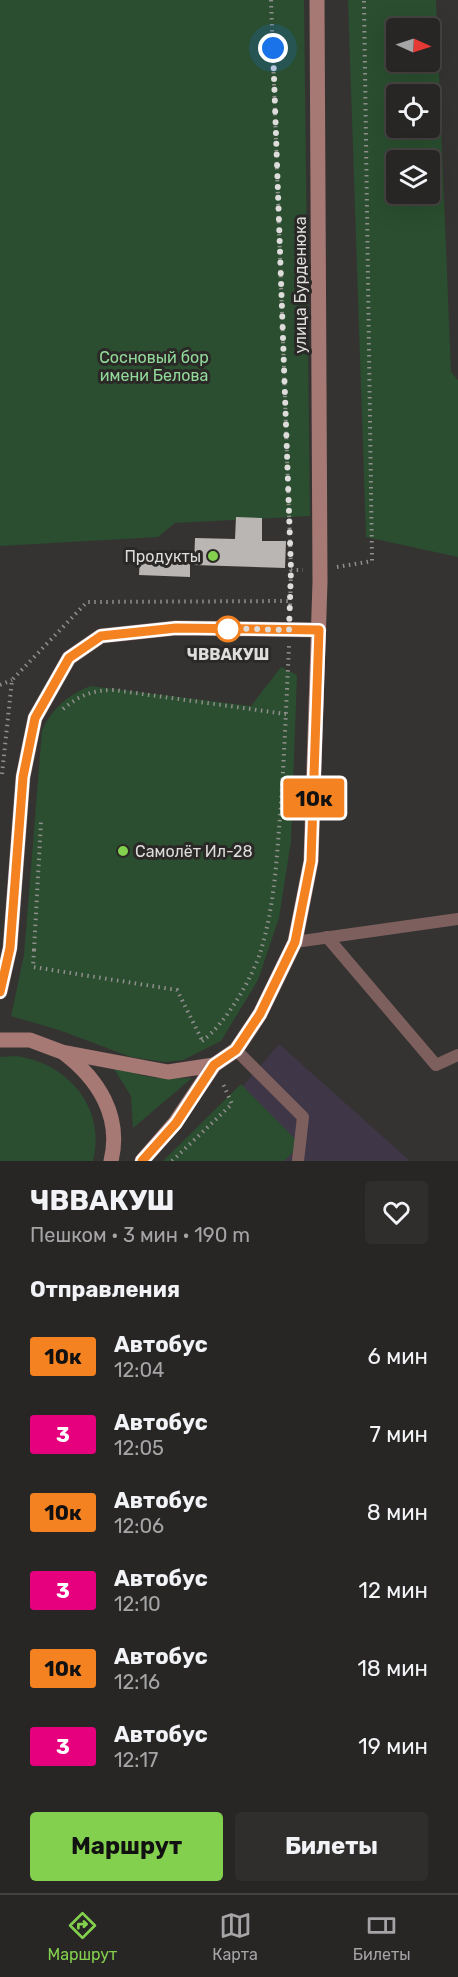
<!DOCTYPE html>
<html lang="ru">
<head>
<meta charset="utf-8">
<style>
	:root { --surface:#282625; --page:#302e2d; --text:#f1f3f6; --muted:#a5a5a7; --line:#444342; --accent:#83d04e }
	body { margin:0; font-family:Rubik,sans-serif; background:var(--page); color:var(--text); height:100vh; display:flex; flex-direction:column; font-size:22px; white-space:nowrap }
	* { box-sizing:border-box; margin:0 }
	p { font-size:20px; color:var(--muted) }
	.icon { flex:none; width:33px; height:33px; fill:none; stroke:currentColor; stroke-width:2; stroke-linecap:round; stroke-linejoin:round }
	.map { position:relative; height:1161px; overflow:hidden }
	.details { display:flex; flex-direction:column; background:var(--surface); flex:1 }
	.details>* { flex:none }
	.badge { padding:0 12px; border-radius:4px; font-size:21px; line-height:39px }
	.needle { width:39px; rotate:93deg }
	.controls { position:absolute; left:386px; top:18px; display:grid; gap:12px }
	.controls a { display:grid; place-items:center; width:54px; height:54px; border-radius:6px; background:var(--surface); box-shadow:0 6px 24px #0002,0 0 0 2px var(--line); font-size:30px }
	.you { position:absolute; width:30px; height:30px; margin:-15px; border:4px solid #fff; border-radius:50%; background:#1a73e8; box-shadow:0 0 0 9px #1a73e833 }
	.map>.badge { position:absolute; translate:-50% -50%; box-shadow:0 0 0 3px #fff }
	h2 { padding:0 30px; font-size:22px; line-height:54px }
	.round { display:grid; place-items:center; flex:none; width:63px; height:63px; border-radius:6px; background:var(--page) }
	.overview { display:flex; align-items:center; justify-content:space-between; height:102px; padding:0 30px }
	h1 { font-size:28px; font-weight:700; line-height:45px }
	.action { display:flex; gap:12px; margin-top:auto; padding:12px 30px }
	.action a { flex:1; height:69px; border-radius:6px; background:var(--accent); color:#111; font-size:24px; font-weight:700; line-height:69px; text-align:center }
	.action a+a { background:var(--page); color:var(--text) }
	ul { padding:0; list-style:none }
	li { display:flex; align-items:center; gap:18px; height:78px; padding:0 30px }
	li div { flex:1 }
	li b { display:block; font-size:22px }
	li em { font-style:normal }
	li .badge { min-width:66px; font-weight:700; text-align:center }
	.tab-bar { display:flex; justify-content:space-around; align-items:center; height:84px; border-top:2px solid var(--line); background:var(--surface); font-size:16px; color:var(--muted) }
	.tab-bar a { display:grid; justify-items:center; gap:3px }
	.tab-bar .active { color:var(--accent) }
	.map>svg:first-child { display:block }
	.commercial { fill:#3f3748 }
	.green { fill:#2a4e2f; fill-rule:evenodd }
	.building { fill:#b9b6b3 }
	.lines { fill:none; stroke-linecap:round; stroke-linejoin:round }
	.path { stroke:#908f8d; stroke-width:4; stroke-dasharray:1.5 4.5; stroke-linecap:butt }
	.lane { stroke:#7d605e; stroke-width:12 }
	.street { stroke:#7d605e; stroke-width:15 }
	.secondary { stroke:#a67975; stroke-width:15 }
	.line-casing { stroke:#fff; stroke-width:14 }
	.line { stroke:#f58220; stroke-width:9 }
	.walk { stroke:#dedddc; stroke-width:6; stroke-dasharray:0 10.8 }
	.poi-dot { fill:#83d04e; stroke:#2b2927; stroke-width:2 }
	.stop-dot { fill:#fff; stroke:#f58220; stroke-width:3 }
	.labels { text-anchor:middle; stroke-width:6; stroke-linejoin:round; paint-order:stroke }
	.street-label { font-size:16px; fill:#dedddc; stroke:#2b2927 }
	.park-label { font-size:16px; fill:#92da9a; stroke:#2b2927 }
	.poi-label { font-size:16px; fill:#dedddc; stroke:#2b2927; text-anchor:end }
	.stop-label { font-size:16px; font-weight:bold; fill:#dedddc; stroke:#2b2927 }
</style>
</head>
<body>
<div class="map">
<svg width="458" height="1161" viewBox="0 0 458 1161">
	<rect width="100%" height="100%" fill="#353331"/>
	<polygon class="commercial" points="279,1044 410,1161 179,1161"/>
	<g class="green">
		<polygon points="0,0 304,0 310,516 175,523 158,537 0,546"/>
		<path d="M348 0H436L451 372 458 380V557L366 537ZM396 28H429V62H396ZM396 94H429V128H396ZM396 160H429V194H396Z"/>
		<path d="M281 667 297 675 291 841 279 918 258 980 221 1041 183 1060 165 1062 131 1057 59 1030 11 1016 24 955 42 731C52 708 67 696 90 686L251 706Z"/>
		<path d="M16 1056C68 1063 106 1108 93 1161H0V1057Z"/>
		<path d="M111 1064C143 1079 157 1079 192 1078L133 1128 131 1096Z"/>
		<polygon points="241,1084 301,1145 284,1161 163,1161"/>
	</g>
	<g class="building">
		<polygon points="236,517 262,518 262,541 286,541 285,568 194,565 195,538 235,539"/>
		<polygon points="140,557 190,559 190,577 139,575"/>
	</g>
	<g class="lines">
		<g class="path">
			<polyline points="271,0 291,570 303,570"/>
			<polyline points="337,567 372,561 364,0"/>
			<polyline points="290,611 291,570"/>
			<polyline points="0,685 12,680"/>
			<path d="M63 709C80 695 93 690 114 690L286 714"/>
			<polyline points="2,774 12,680 87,602 291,601"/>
			<polyline points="34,950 41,822"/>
			<polyline points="34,950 33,967 177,990 203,1042"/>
			<path d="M202 1041C225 1025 253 977 261 950 273 910 276 870 279 829 284 768 286 707 289 646"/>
			<polyline points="172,1161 232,1104 223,1084"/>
		</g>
		<g class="lane">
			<polyline points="327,937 436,1065 458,1055"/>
			<polyline points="295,942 458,919"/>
			<polyline points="236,1050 303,1117 298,1161"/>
		</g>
		<polyline class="street" points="0,992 10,948 23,777 35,718 69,658 101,636 176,628 319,630"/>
		<g class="secondary">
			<polyline points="0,1040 30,1040 62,1052 168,1072 214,1065"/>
			<path d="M64 1053C98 1079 122 1116 111 1161"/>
			<polyline points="142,1161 175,1123 214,1065 236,1050 260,1014 295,942 311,861 320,582 317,0"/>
		</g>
	</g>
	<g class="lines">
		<g class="line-casing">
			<polyline id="line" points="0,992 10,948 23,777 35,718 69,658 101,636 176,628 319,630 311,861 295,942 260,1014 236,1050 214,1065 176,1123 142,1161"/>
		</g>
		<use href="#line" class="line"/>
		<polyline class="walk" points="228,629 221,628 289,630 291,570 273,48"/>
	</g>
	<g class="poi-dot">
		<circle cx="213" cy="556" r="6"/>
		<circle cx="123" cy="851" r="6"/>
	</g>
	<circle class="stop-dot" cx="228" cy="629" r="12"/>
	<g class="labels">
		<g class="street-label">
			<text transform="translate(300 285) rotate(-90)" y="6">улица Бурденюка</text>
		</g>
		<g class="park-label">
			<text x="154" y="363">Сосновый бор<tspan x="154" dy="18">имени Белова</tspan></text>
		</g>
		<g class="poi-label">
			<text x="201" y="562">Продукты</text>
			<text x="135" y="857" text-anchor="start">Самолёт Ил-28</text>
		</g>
		<g class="stop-label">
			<text x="228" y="660">ЧВВАКУШ</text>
		</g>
	</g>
</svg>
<div class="controls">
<a><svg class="needle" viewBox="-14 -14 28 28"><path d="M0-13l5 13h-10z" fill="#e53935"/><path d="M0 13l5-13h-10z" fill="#a5a5a7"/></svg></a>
<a><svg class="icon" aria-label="locate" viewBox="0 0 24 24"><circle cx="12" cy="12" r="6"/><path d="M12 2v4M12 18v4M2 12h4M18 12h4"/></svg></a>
<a><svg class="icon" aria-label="layers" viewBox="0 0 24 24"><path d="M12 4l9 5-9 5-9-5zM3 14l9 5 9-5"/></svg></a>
</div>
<div class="you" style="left:273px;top:48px"></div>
<b class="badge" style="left:314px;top:798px;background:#f58220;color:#111">10к</b>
</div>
<section class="details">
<div class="overview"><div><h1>ЧВВАКУШ</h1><p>Пешком · 3 мин · 190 m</p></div><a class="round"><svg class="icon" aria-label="heart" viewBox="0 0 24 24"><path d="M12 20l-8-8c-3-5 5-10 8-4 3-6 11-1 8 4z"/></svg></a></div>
<h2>Отправления</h2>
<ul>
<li><span class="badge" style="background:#f58220;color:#111">10к</span><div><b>Автобус</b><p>12:04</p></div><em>6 мин</em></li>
<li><span class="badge" style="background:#e6007e;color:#fff">3</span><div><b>Автобус</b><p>12:05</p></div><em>7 мин</em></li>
<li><span class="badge" style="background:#f58220;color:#111">10к</span><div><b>Автобус</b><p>12:06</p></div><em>8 мин</em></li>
<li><span class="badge" style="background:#e6007e;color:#fff">3</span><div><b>Автобус</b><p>12:10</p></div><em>12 мин</em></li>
<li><span class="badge" style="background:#f58220;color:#111">10к</span><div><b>Автобус</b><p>12:16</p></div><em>18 мин</em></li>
<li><span class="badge" style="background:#e6007e;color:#fff">3</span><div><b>Автобус</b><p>12:17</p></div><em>19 мин</em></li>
</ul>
<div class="action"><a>Маршрут</a><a>Билеты</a></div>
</section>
<nav class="tab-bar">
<a class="active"><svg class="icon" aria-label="directions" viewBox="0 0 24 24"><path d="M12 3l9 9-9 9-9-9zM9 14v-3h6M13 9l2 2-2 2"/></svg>Маршрут</a>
<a><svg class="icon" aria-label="map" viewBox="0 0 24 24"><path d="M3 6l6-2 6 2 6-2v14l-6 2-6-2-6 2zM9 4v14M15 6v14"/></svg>Карта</a>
<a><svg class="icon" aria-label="tickets" viewBox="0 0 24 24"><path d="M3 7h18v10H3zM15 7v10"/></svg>Билеты</a>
</nav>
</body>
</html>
